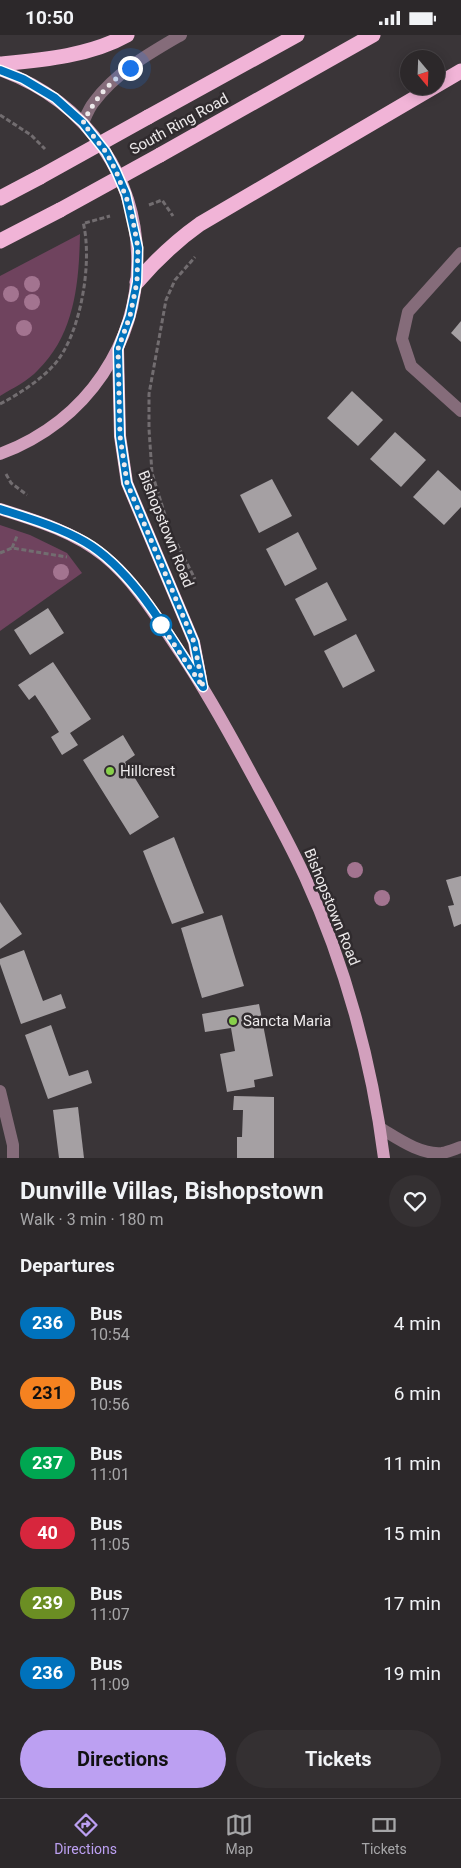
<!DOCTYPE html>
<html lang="en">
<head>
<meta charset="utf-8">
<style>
	:root { --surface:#2c282a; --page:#343032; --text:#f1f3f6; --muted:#a6a6a8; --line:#484447; --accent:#bca0f2 }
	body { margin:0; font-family:Roboto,sans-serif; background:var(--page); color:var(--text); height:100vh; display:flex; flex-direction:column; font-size:19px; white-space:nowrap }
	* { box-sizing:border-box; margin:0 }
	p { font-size:16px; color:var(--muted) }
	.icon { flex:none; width:28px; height:28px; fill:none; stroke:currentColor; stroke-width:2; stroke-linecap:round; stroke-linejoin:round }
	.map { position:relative; height:1123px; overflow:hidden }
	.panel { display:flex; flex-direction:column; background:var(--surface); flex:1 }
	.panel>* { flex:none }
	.badge { padding:0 10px; border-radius:16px; font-size:18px; line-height:32px }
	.needle { width:32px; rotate:161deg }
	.buttons { position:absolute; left:400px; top:15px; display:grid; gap:10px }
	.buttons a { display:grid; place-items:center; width:45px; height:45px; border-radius:50%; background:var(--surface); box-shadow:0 2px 12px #0003,0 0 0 1px var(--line); font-size:25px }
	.you { position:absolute; width:25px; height:25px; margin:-12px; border:4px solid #fff; border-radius:50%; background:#1a73e8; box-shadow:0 0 0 8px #1a73e833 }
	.map>.badge { position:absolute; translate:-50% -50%; box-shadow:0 0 0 2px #fff }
	h2 { padding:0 20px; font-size:19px; line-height:45px }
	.round { display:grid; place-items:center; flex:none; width:52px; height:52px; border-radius:26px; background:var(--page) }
	.headline { display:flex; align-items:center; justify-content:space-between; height:85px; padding:0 20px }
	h1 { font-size:24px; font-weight:700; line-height:38px }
	.action { display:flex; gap:10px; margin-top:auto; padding:10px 20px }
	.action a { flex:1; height:58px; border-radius:30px; background:var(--accent); color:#111; font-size:20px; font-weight:700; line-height:58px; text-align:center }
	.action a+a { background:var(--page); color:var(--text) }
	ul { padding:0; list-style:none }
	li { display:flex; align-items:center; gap:15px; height:70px; padding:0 20px }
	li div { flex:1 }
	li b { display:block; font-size:19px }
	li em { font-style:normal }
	li .badge { min-width:55px; font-weight:700; text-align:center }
	.status { display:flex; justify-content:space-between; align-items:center; height:35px; padding:0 25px; background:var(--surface); direction:ltr }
	.status svg { height:14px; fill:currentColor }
	.tabs { display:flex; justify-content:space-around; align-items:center; height:70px; border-top:1px solid var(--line); background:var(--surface); font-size:14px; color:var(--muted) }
	.tabs a { display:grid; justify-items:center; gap:2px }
	.tabs .current { color:var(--accent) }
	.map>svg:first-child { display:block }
	.green { fill:#6f435e }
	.building { fill:#a5a0a3 }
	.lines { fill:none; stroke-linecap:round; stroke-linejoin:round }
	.path { stroke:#726d70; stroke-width:3; stroke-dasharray:5 2.5; stroke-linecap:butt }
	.minor { stroke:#856c7a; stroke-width:12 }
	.major { stroke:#d2a0bd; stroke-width:12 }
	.highway { stroke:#f1b4d7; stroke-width:15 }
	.highway-bridge { stroke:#f1b4d7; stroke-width:15 }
	.tree { fill:#a37490 }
	.line-casing { stroke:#fff; stroke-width:11 }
	.line { stroke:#0072bc; stroke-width:8 }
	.walk { stroke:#edeaeb; stroke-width:5; stroke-dasharray:0 9 }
	.stop-dot { fill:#fff; stroke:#0072bc; stroke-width:2.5 }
	.poi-dot { fill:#87cf4a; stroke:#302b2e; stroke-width:2 }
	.labels { text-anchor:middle; stroke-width:5; stroke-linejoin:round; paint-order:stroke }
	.street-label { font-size:15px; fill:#edeaeb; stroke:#302b2e }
	.poi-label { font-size:15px; fill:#edeaeb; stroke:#302b2e; text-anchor:start }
</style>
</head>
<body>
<div class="status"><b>10:50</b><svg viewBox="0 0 49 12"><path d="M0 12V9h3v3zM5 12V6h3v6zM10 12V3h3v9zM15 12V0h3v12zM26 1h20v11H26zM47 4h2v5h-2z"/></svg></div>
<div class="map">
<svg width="461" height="1123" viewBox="0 0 461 1123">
	<rect width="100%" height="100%" fill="#3a3538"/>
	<g class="green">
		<path d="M80 199C79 247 75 299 38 335 28 346 13 353 0 361V241Z"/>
		<polygon points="0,490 30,500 67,518 82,538 0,596"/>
	</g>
	<g class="building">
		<polygon points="461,286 461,307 451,298"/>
		<polygon points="352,356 383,385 358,411 327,383"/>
		<polygon points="395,397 426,425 401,452 370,424"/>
		<polygon points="438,435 461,456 461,472 444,490 413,462"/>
		<polygon points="272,444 292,481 259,498 240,460"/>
		<polygon points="298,497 317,534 285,551 266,514"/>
		<polygon points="327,547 347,585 314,601 295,564"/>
		<polygon points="48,573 64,598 30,620 14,595"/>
		<polygon points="356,599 375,636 343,653 324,616"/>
		<polygon points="53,627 91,684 70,698 78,710 62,720 51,702 59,697 45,675 35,660 29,665 18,650"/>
		<polygon points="123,700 135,720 125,727 159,782 130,800 83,725"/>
		<polygon points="174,802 204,878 172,889 143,816"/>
		<polygon points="461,841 461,889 454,892 448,871 454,870 446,845"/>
		<polygon points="0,867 22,899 0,914"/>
		<polygon points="222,880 244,951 202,963 181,893"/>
		<polygon points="24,915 43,966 61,959 66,973 21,989 0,929 0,924"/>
		<polygon points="259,969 273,1041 254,1045 255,1052 227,1057 220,1019 235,1016 231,993 205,997 202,979"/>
		<polygon points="51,990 69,1041 88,1035 92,1048 48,1064 25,1000"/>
		<polygon points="234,1061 274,1062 274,1123 237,1123 237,1102 242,1102 243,1075 233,1075"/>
		<polygon points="78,1072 84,1123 59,1123 53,1075"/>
	</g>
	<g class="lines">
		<g class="path">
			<polyline points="0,80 31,100 45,114"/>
			<polyline points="149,170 162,165 173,181"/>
			<polyline points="85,188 110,181"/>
			<path d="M0 369C19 359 39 346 53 331 81 301 93 226 83 187"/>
			<polyline points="6,439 11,448 27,460"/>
			<polyline points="165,480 152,438 149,394 149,359 166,265 175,245 195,222"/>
			<polyline points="177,509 195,544"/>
			<polyline points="12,513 17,501"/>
			<polyline points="0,518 12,513 67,522"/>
		</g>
		<g class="minor">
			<path d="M83 88C86 81 89 73 94 67 116 37 150 18 181 0"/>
			<polyline points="461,218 408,277 402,304 411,331 461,376"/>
			<polyline points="0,1056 13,1110 13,1123"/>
			<path d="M380 1093C397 1103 420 1120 442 1118 448 1117 455 1114 461 1112"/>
		</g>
		<g class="major">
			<path d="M0 35C184 102 182 350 0 419"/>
			<polyline points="118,314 120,401 127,448 194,607 201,644"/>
			<path d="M0 474C35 485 75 497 104 521 137 548 158 585 182 620 208 659 230 699 252 740 270 773 289 807 305 842 345 929 372 1028 384 1123"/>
		</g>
		<g class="highway">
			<path d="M0 29C42 25 90 21 127 0"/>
			<polyline points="148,82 297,0"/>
			<polyline points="160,120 373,0"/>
			<polyline points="0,163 40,142"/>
			<polyline points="0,206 60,175"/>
			<path d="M137 247C156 225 176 206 200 189L461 36"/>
		</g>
		<g class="highway-bridge">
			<polyline points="40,142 148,82"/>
			<polyline points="60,175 160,120"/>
		</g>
	</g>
	<g class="tree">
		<circle cx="32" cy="249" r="8"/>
		<circle cx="11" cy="259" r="8"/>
		<circle cx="32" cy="267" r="8"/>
		<circle cx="24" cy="293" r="8"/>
		<circle cx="61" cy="537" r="8"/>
		<circle cx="355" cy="835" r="8"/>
		<circle cx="382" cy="863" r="8"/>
	</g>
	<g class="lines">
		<g class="line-casing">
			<path id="line" d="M0 35 23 44 55 63 83 88 106 117 116 136 126 159 138 213 137 247 130 281 118 314 120 401 127 448 194 607 203 652C171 604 135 536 85 507 59 492 28 483 0 474"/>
		</g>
		<use href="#line" class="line"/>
		<path class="walk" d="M130 33C109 47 94 65 83 88L106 117 116 136 131 175 138 213 137 247 130 281 118 314 120 401 127 448 194 607 203 652 161 590"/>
	</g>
	<circle class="stop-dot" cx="161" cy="590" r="10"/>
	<g class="poi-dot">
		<circle cx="110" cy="736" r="5"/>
		<circle cx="233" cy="986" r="5"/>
	</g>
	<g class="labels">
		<g class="street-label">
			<text transform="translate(179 89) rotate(-29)" y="5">South Ring Road</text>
			<text transform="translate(166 494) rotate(68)" y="5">Bishopstown Road</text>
			<text transform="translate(332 872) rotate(68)" y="5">Bishopstown Road</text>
		</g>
		<g class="poi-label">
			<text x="120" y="741">Hillcrest</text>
			<text x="243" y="991">Sancta Maria</text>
		</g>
	</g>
</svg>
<div class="buttons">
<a><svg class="needle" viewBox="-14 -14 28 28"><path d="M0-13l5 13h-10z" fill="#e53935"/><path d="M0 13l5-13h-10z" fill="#a6a6a8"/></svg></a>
</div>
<div class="you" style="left:130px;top:33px"></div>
</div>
<section class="panel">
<div class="headline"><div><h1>Dunville Villas, Bishopstown</h1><p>Walk · 3 min · 180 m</p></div><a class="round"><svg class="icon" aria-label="heart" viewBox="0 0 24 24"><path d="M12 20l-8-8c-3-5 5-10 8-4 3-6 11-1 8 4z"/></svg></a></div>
<h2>Departures</h2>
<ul>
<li><span class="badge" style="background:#0072bc;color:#fff">236</span><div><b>Bus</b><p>10:54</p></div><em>4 min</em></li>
<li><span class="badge" style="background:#f58220;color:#111">231</span><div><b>Bus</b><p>10:56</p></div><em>6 min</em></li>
<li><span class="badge" style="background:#00a651;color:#fff">237</span><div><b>Bus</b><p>11:01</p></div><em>11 min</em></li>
<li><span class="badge" style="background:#d7263d;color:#fff">40</span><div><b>Bus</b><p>11:05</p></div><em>15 min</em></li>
<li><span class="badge" style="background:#6b8e23;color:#fff">239</span><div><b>Bus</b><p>11:07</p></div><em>17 min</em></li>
<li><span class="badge" style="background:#0072bc;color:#fff">236</span><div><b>Bus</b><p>11:09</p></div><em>19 min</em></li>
</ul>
<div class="action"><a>Directions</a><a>Tickets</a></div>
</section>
<nav class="tabs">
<a class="current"><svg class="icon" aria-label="directions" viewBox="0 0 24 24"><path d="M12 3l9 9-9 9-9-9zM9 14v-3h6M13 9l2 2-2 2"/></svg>Directions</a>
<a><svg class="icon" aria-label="map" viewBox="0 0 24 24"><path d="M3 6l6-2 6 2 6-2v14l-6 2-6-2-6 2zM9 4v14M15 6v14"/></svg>Map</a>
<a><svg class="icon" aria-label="tickets" viewBox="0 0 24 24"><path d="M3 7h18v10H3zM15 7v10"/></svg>Tickets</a>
</nav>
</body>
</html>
